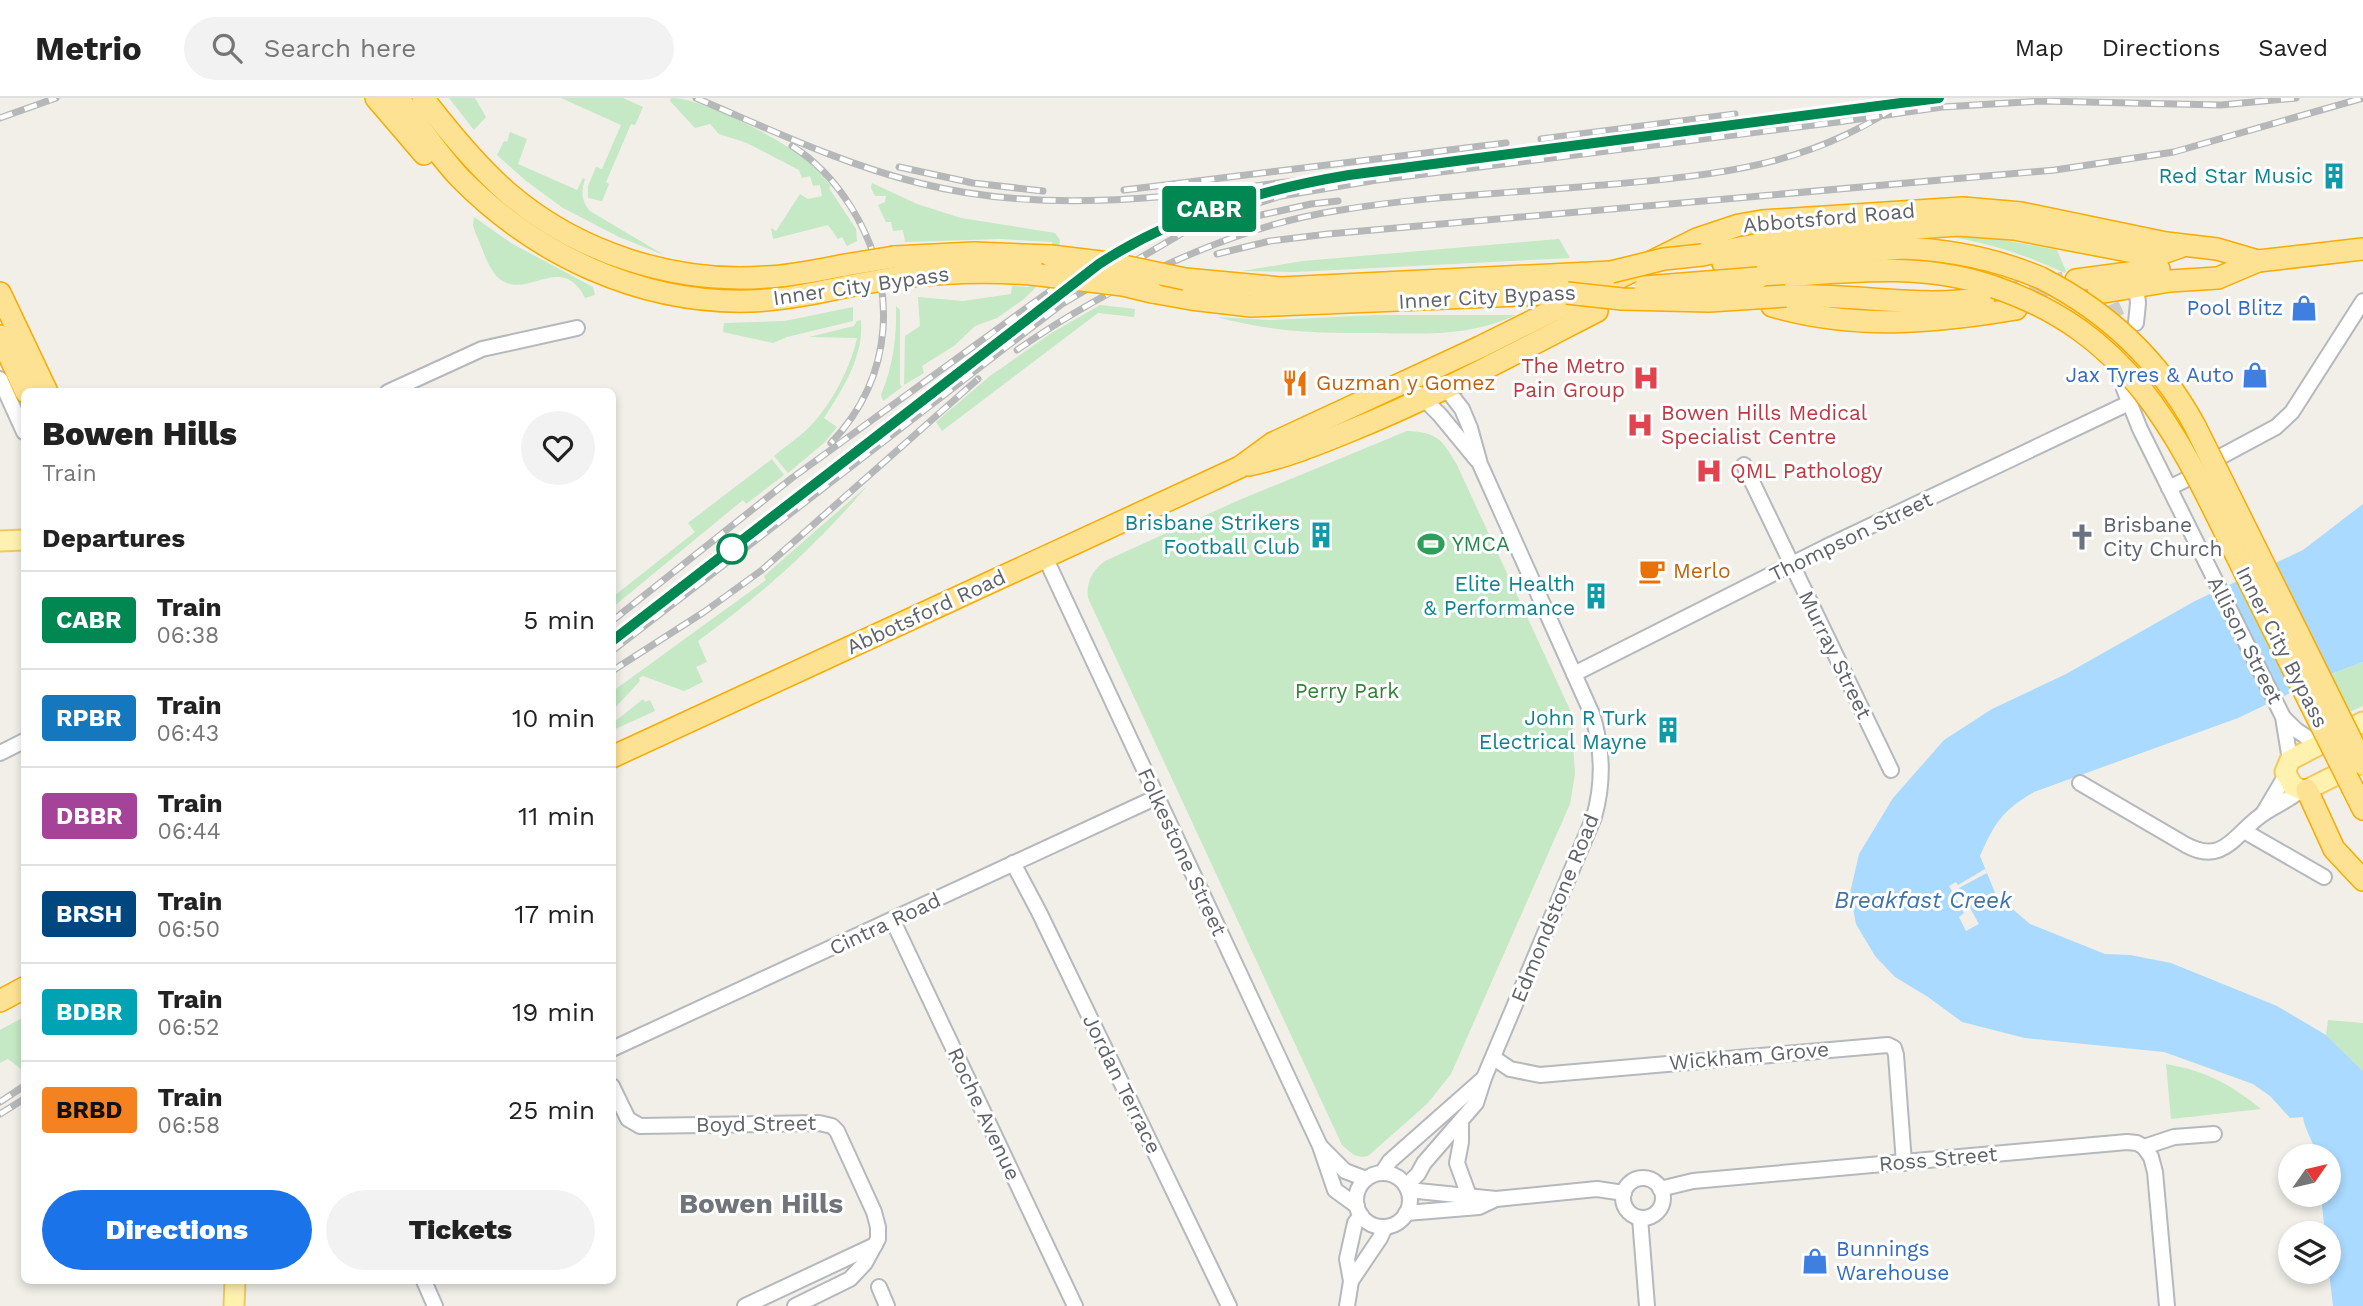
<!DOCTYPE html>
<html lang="en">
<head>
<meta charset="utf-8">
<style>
	:root { --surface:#fff; --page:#f2f2f2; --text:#222; --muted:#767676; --line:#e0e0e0; --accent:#1a73e8 }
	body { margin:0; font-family:"Work Sans",sans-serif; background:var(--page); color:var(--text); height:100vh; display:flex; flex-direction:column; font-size:26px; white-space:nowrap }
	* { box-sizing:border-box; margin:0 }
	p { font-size:23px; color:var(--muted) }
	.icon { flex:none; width:38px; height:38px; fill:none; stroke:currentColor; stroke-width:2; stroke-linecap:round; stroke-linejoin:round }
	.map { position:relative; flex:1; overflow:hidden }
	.panel { position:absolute; left:21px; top:290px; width:595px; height:896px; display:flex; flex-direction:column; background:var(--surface); border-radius:10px; box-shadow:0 4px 10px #0003 }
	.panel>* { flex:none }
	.badge { padding:0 14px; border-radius:5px; font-size:24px; line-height:46px }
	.needle { width:46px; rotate:56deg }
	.tools { position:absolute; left:2278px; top:1046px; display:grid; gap:14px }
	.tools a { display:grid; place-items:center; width:63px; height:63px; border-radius:50%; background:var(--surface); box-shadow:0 4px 10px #0003; font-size:35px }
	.map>.badge { position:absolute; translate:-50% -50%; box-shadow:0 0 0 4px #fff }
	h2 { padding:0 21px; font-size:26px; line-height:63px }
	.round { display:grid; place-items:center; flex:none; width:74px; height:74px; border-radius:37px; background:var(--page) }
	.headline { display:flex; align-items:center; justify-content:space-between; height:119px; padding:0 21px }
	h1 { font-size:33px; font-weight:800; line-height:52px }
	.primary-button { display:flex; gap:14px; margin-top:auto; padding:14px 21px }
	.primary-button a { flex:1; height:80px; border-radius:42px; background:var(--accent); color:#fff; font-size:28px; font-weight:800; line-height:80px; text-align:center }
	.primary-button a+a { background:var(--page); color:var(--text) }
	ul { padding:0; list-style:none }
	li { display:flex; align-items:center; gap:21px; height:98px; padding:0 21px; border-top:2px solid var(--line) }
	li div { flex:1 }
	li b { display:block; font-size:26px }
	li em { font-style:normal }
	li .badge { min-width:77px; font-weight:700; text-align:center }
	header { display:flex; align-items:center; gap:42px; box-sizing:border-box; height:98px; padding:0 35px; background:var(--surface); border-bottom:2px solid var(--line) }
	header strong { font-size:33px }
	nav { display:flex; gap:38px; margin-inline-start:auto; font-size:24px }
	.search { width:490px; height:63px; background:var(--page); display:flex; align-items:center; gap:18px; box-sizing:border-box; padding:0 24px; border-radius:38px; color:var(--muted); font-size:26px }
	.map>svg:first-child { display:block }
	.green { fill:#c5e8c5 }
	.water { fill:#aadaff }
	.pier { fill:#f1efe8 }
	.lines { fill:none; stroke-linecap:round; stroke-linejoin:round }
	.minor-tunnel { stroke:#ccccc8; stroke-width:14; stroke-dasharray:14 7; stroke-linecap:butt }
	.highway-tunnel { stroke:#ccccc8; stroke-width:21; stroke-dasharray:21 10; stroke-linecap:butt }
	.minor-casing { stroke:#b5b8bc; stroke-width:18 }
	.major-casing { stroke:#f2c960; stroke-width:23 }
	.highway-casing { stroke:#f9ab00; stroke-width:24 }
	.minor { stroke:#fff; stroke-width:14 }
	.major { stroke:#fff2af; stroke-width:19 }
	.highway { stroke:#fde293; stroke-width:21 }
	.rail-casing { stroke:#b6b7b8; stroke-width:7 }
	.rail { stroke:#fff; stroke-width:4.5; stroke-dasharray:13; stroke-linecap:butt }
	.highway-bridge-casing { stroke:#f9ab00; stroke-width:24; stroke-linecap:butt }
	.highway-bridge { stroke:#fde293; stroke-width:21 }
	.line-casing { stroke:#fff; stroke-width:16 }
	.line { stroke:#008752; stroke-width:10 }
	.stop-dot { fill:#fff; stroke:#008752; stroke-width:3.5 }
	.labels { text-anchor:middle; stroke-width:6; stroke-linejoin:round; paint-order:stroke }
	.culture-label { font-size:21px; fill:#0d838f; stroke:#fff; text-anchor:end }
	.street-label { font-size:21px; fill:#5f6368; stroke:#fff }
	.shop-label { font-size:21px; fill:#366cbe; stroke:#fff; text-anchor:end }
	.health-label { font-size:21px; fill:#be3a42; stroke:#fff; text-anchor:start }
	.food-label { font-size:21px; fill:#c56008; stroke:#fff; text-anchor:start }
	.worship-label { font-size:21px; fill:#5b616d; stroke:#fff; text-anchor:start }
	.leisure-label { font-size:21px; fill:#27864d; stroke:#fff; text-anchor:start }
	.park-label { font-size:21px; fill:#348238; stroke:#fff }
	.water-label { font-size:23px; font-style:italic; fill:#4174aa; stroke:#fff }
	.district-label { font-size:28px; font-weight:bold; fill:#70757a; stroke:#fff }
</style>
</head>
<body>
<header>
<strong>Metrio</strong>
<div class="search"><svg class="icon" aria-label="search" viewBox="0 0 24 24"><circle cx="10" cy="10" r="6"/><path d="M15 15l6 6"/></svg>Search here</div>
<nav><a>Map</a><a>Directions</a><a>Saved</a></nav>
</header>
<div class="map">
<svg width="2363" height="1208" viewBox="0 0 2363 1208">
	<rect width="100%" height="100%" fill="#f1efe8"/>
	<g class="green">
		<polygon points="449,0 475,0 486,19 474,32"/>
		<polygon points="561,0 623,0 643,9 635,27 631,26 606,84 609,86 602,103 588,100 588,88 596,69 602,71 621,27"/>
		<path d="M671 0C703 0 773 38 800 57 812 66 821 77 831 88L829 90 856 131 857 143 847 148 842 139 838 141 828 127 773 141 771 130 776 133 800 96 808 101 822 98 820 87 813 88 810 78 802 80 799 72 747 45 719 36 710 26 695 30 670 3Z"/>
		<path d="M510 34 527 41 518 66 577 92 583 80 585 81C581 93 581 103 590 113L664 157 619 139 563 110 526 83 497 57 504 43 507 44Z"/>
		<polygon points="872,85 917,106 961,120 1055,135 1060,142 1057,168 1024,201 997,220 975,228 954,248 922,268 924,275 904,287 905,238 920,228 918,199 963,203 1011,196 1012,188 1028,189 1050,168 1052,144 1000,141 905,144 903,132 893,133 891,124 886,124 878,107 885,104 886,98 875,98 871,90"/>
		<path d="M474 119 511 145 593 189 595 197 585 200C562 154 529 201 501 182 488 173 482 148 475 134L473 127Z"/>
		<path d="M1967 135 2057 152 2066 173 2065 175C2024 156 1983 143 1938 137Z"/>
		<polygon points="1559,141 1570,160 1296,174 1242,173 1303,163"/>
		<polygon points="1100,207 1135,211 1134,219 1098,215 942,333 936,324 990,278 1050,236"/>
		<path d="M896 208 900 212V286L902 289 883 303 881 297C893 268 897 239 896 208Z"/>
		<polygon points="853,209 853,223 787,239 773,245 723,234 724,225 785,223"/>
		<path d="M1377 217H1516C1471 238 1427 236 1378 235 1318 235 1277 235 1217 219L1270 222Z"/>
		<path d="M861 222C864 259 843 290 824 320L837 329 824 345 788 375 774 358C787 347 804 336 815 323 834 301 851 268 857 240L809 239 854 228 857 223Z"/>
		<path d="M1407 333C1437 334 1443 342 1457 367L1571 614 1575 676 1570 706 1451 976 1427 1006 1368 1058C1356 1061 1351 1055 1342 1047L1088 500C1086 484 1092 473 1105 463L1237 403Z"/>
		<polygon points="772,361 784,377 746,406 743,402 613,509 613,496 614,498 695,434 688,425"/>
		<path d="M867 388C816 448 761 497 698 543L707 564 696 569 703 584 684 593 643 578 639 580 640 583 613 612V593L766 482 764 478Z"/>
		<polygon points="2363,564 2363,608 2345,616 2327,578"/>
		<polygon points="643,601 645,604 650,602 655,613 613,632 613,625"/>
		<polygon points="24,919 24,969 21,971 8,961 0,965 0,932"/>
		<polygon points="2328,922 2363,925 2363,973 2326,937"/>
		<path d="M2166 966C2206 973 2230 986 2261 1011L2171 1021Z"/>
	</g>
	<path class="water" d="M2363 406V564L2326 578 2238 620 2034 694C2002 713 1995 724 1980 758L1996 797 2030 826 2105 856 2130 857 2171 865 2277 908 2326 937 2363 973V1208H2333L2329 1174V1136H2325L2321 1097H2329V1059H2316C2315 1044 2305 1034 2303 1019L2290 1020 2270 998 2253 986 2164 954 2025 940 1962 924 1928 899 1895 879 1875 858 1856 826 1850 795 1859 756 1893 700 1944 642 1992 611 2066 576 2195 503 2303 452Z"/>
	<polygon class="pier" points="1985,771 1987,775 1959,790 1979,826 1966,833 1959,819 1964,815 1949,788 1956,784 1958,787"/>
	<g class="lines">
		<polyline class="minor-tunnel" points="2112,206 2125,234"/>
		<polyline class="highway-tunnel" points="1999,197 2064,184"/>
		<g class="minor-casing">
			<g id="minor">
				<polyline points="2136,225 2138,205 2136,188"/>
				<polyline points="0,281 24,334"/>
				<polyline points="2124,291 2140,331 2283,619 2290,662"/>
				<polyline points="388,294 482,251 577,230"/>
				<polyline points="1419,296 1440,317 1477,362"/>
				<polyline points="1744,367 1891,672"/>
				<polyline points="2169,390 2199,375 2220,359 2276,329 2292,314 2363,203"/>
				<polyline points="1045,459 1320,1048 1335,1092 1357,1108"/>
				<polyline points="1574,576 1826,449 2129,305"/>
				<polyline points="2284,620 2296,632 2319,647"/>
				<polyline points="0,655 24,643"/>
				<path d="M2080 685 2186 747C2226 769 2237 731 2266 714 2278 706 2289 702 2299 693"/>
				<polyline points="2264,714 2286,677"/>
				<polyline points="2244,733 2324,779"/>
				<polyline points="1013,765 1039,814 1229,1208"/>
				<polyline points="893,823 1075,1208"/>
				<polyline points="612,951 1157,699"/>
				<polyline points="1494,960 1510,971 1540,977 1888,947 1894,950 1896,957 1904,1065"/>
				<polyline points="612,988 628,1021 640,1028 819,1025 832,1028 837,1033 874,1114 878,1129 878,1141 865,1165 850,1181 795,1208"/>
				<polyline points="1461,1024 1461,1044 1457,1065 1469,1098"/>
				<polyline points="2144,1049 2151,1059 2155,1074 2167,1208"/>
				<polyline points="1322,1050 1345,1073 1366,1081"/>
				<polyline points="1382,1075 1390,1063 1484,980"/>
				<circle cx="1383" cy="1102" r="27"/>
				<circle cx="1643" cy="1100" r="20"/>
				<path d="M1406 1088 1418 1076 1424 1065 1476 1005 1484 980 1594 719C1604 684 1603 651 1592 616L1480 366 1470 330 1462 311 1448 293 1423 276"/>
				<polyline points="1660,1091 1693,1083 2127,1044 2137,1045 2144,1049 2174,1039 2214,1036"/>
				<polyline points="1408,1092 1496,1101 1597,1091 1624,1095"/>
				<polyline points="1406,1115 1479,1109 1496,1101"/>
				<polyline points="1640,1120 1647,1208"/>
				<polyline points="424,1183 435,1208"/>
				<polyline points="1351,1183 1380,1140 1385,1129"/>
				<polyline points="879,1189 887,1208"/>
				<polyline points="745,1208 875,1147"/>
				<polyline points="1347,1208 1351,1183 1347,1161 1355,1125 1361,1117"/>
			</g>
		</g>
		<g class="major-casing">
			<g id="major">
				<polyline points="0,443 24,442"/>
				<polyline points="2357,667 2304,693 2293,688 2285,674 2290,662 2363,624"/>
				<polyline points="234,1208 235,1183"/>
			</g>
		</g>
		<g class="highway-casing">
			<g id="highway">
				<polyline points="376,0 424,56"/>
				<path d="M398 0C418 26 437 56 460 80 536 157 640 206 750 203 783 202 816 195 849 188"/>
				<path d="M423 0C449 34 476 67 508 95 578 155 675 186 766 179 793 178 819 172 845 167"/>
				<polyline points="1702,157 1803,138 1958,127 2014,131 2154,158 2180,149"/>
				<polyline points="894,159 974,155 1051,158"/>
				<path d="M1723 165 1903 150C1952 152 1996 161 2041 180"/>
				<path d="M899 179C946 174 993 172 1040 177"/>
				<path d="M1758 180C1836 175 1918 162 1994 189"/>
				<polyline points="1185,181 1281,190 1611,174"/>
				<polyline points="2076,182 2159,171"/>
				<polyline points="1152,194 1191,201 1251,208 1567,195"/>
				<polyline points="0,195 47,294"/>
				<polyline points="2098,195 2170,183 2218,180 2258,163 2363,151"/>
				<path d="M1786 198C1853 195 1917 211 1984 200"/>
				<path d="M1772 208C1855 232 1933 225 2016 211"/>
				<polyline points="0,238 26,294"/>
				<path d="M1249 367C1283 360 1313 348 1345 335 1432 300 1514 256 1597 213"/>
				<polyline points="612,659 1240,369 1273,345 1480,249 1697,141 1739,127 1762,123 1963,110 2021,115 2166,145 2217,151 2258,163"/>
				<polyline points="2353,691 2363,711"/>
				<polyline points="2307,692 2334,751 2363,782"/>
				<polyline points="0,903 24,890"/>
			</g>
		</g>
		<use href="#minor" class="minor"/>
		<use href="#major" class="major"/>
		<use href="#highway" class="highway"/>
		<g class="rail-casing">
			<g id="rail">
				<path d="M696 0C769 31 842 66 919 85 1061 121 1200 94 1342 77"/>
				<polyline points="0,20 56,0"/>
				<polyline points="1720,28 1877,8"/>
				<polyline points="1541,41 1735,16"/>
				<path d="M792 48C816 63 836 85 851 109 899 186 895 278 831 345"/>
				<polyline points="1474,60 1561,49"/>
				<polyline points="899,69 973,85 1043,93"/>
				<polyline points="1124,92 1506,45"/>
				<polyline points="1239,122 1311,106 1338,103"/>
				<polyline points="1217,156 1270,143 1328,136 2055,72 2174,54 2363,0"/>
				<path d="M1050 204C1111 157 1155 129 1229 105"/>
				<path d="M1017 252C1106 190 1227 130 1335 113 1423 98 1514 95 1603 87 1716 77 1813 69 1908 0"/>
				<polyline points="612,523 792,380 1054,190"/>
				<polyline points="612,553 1062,206 1191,130 1232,113 1281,98 1377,82 1838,24 1942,9 2042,3 2221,7 2296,0"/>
				<polyline points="612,573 704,514 762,472 978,281"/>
				<polyline points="0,1004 24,988"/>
				<polyline points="0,1016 24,1001"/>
			</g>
		</g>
		<use href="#rail" class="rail"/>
		<g class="highway-bridge-casing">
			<g id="highway-bridge">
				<polyline points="1051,158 1109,165 1185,181"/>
				<polyline points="845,167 894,159"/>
				<polyline points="1611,174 1664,161 1702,157"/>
				<polyline points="1040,177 1123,187 1152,194"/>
				<path d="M2041 180C2108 214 2159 262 2195 328L2363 666"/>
				<polyline points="849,188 899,179"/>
				<polyline points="1645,189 1758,180"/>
				<path d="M1994 189C2140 238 2183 350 2246 477 2282 548 2317 620 2353 691"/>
				<polyline points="1567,195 1622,201 1709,203 1786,198"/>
			</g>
		</g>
		<use href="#highway-bridge" class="highway-bridge"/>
	</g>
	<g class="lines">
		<g class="line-casing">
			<path id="line" d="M612 543 1099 166C1174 117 1260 92 1349 77L1939 0"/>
		</g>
		<use href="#line" class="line"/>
	</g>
	<defs>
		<g id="building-bare" transform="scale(2.1)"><path d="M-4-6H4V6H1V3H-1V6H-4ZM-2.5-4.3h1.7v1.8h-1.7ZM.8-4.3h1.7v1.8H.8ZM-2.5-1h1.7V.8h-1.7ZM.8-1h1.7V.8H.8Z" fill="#0f9aa8" stroke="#fff" stroke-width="2.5" paint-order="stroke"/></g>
		<g id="shop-bare" transform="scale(2.1)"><path d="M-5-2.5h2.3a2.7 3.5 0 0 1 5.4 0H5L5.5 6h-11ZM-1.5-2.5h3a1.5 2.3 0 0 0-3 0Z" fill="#3f7fe0" stroke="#fff" stroke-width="2.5" paint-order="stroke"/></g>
		<g id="hospital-bare" transform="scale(2.1)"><path d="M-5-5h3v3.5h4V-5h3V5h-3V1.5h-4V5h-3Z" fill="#e0444e" stroke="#fff" stroke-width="2.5" paint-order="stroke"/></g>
		<g id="restaurant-bare" transform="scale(2.1)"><path d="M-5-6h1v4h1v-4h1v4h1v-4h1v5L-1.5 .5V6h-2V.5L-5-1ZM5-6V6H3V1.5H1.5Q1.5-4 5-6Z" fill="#e8710a" stroke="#fff" stroke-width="2.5" paint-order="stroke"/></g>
		<g id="church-bare" transform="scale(2.1)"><path d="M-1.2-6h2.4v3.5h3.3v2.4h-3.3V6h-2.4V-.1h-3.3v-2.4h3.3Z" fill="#6b7280" stroke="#fff" stroke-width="2.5" paint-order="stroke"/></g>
		<g id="stadium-bare" transform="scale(2.1)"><path d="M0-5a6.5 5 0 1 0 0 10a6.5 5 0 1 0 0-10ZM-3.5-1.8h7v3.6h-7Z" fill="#2e9e5b" stroke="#fff" stroke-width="2.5" paint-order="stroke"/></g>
		<g id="cafe-bare" transform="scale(2.1)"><path d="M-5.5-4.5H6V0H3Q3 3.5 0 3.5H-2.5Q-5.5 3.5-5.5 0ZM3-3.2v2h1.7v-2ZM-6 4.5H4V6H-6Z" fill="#e8710a" stroke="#fff" stroke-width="2.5" paint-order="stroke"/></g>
	</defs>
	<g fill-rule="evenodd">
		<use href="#building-bare" x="2334" y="78"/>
		<use href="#shop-bare" x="2304" y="210"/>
		<use href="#shop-bare" x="2255" y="277"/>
		<use href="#hospital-bare" x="1646" y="280"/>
		<use href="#restaurant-bare" x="1295" y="285"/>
		<use href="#hospital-bare" x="1640" y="327"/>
		<use href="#hospital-bare" x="1709" y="373"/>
		<use href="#building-bare" x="1321" y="437"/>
		<use href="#church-bare" x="2082" y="439"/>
		<use href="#stadium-bare" x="1431" y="446"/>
		<use href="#cafe-bare" x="1652" y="473"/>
		<use href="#building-bare" x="1596" y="498"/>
		<use href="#building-bare" x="1668" y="632"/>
		<use href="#shop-bare" x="1815" y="1163"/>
	</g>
	<circle class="stop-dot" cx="732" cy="451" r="14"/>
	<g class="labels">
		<g class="culture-label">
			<text x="2313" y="85">Red Star Music</text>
			<text x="1300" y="432">Brisbane Strikers<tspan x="1300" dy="24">Football Club</tspan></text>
			<text x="1575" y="493">Elite Health<tspan x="1575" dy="24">&amp; Performance</tspan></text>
			<text x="1647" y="627">John R Turk<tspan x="1647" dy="24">Electrical Mayne</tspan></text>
		</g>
		<g class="street-label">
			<text transform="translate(1829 120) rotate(-5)" y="7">Abbotsford Road</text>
			<text transform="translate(861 188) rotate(-8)" y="7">Inner City Bypass</text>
			<text transform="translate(1487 199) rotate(-3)" y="7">Inner City Bypass</text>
			<text transform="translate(1851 439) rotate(-26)" y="7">Thompson Street</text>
			<text transform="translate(926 514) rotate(-25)" y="7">Abbotsford Road</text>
			<text transform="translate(2245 542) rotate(63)" y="7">Allison Street</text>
			<text transform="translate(2282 549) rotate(63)" y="7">Inner City Bypass</text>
			<text transform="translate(1835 557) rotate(64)" y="7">Murray Street</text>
			<text transform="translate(1182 754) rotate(65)" y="7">Folkestone Street</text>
			<text transform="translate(1555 810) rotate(-68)" y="7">Edmondstone Road</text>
			<text transform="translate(885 826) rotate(-25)" y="7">Cintra Road</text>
			<text transform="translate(1749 958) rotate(-5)" y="7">Wickham Grove</text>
			<text transform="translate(1122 986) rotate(64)" y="7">Jordan Terrace</text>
			<text transform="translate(984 1016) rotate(65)" y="7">Roche Avenue</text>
			<text transform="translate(756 1026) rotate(-1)" y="7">Boyd Street</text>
			<text transform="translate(1938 1061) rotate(-5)" y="7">Ross Street</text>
		</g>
		<g class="shop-label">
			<text x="2283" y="217">Pool Blitz</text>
			<text x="2234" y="284">Jax Tyres &amp; Auto</text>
			<text x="1836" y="1158" text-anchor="start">Bunnings<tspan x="1836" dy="24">Warehouse</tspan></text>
		</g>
		<g class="health-label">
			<text x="1625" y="275" text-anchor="end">The Metro<tspan x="1625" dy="24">Pain Group</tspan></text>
			<text x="1661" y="322">Bowen Hills Medical<tspan x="1661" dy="24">Specialist Centre</tspan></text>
			<text x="1730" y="380">QML Pathology</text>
		</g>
		<g class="food-label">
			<text x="1316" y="292">Guzman y Gomez</text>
			<text x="1673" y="480">Merlo</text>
		</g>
		<g class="worship-label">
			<text x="2103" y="434">Brisbane<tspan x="2103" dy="24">City Church</tspan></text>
		</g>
		<g class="leisure-label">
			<text x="1452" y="453">YMCA</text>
		</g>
		<g class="park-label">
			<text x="1347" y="600">Perry Park</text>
		</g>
		<g class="water-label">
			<text x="1923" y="810">Breakfast Creek</text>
		</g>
		<g class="district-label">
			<text x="761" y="1115">Bowen Hills</text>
		</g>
	</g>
</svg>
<div class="tools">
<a><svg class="needle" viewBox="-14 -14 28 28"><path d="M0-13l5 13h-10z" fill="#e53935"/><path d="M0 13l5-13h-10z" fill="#767676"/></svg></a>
<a><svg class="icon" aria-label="layers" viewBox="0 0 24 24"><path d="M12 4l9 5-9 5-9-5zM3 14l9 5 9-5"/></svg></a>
</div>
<b class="badge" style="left:1209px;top:111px;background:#008752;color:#fff">CABR</b>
<section class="panel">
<div class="headline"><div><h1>Bowen Hills</h1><p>Train</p></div><a class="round"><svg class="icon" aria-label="heart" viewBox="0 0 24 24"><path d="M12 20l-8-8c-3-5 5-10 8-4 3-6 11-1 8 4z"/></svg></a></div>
<h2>Departures</h2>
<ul>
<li><span class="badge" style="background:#008752;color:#fff">CABR</span><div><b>Train</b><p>06:38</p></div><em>5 min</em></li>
<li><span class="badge" style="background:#1578be;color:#fff">RPBR</span><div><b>Train</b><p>06:43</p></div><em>10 min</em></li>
<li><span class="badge" style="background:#a54399;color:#fff">DBBR</span><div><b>Train</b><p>06:44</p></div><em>11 min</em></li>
<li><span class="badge" style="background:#00467f;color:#fff">BRSH</span><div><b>Train</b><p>06:50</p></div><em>17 min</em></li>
<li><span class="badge" style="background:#00a3b4;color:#fff">BDBR</span><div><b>Train</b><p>06:52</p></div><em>19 min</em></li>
<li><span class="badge" style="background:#f58220;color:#111">BRBD</span><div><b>Train</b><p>06:58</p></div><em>25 min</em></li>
</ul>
<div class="primary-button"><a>Directions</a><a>Tickets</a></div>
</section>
</div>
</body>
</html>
